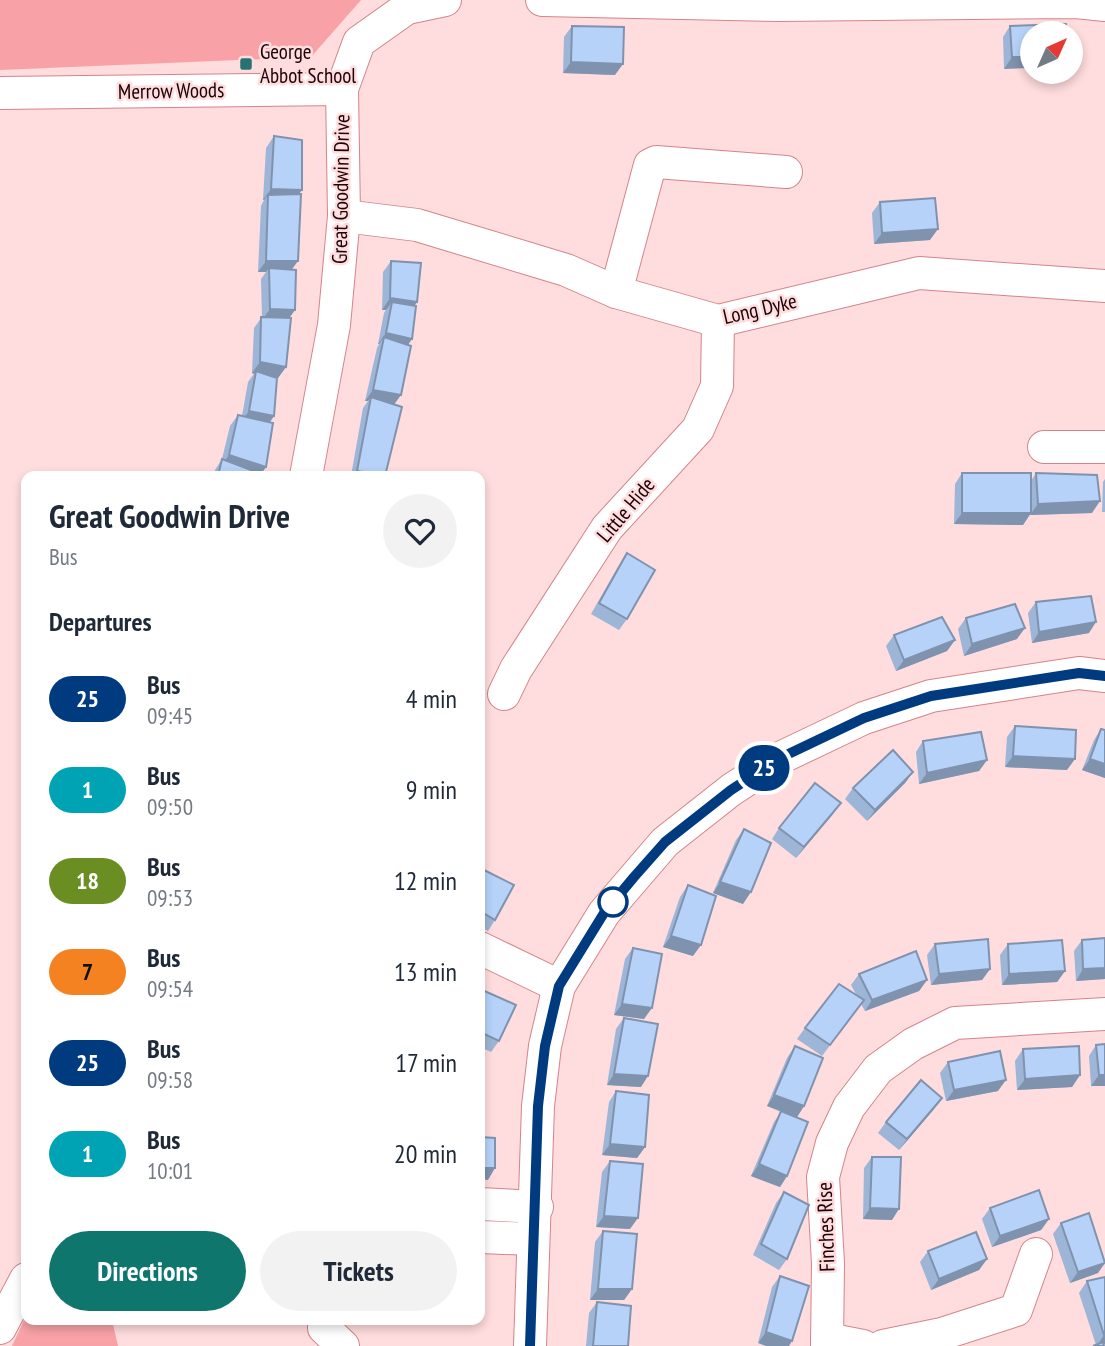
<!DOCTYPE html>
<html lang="en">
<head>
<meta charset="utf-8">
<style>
	:root { --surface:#fff; --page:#f2f2f3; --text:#1f2937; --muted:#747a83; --accent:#0f766e }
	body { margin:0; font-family:"PT Sans Narrow",sans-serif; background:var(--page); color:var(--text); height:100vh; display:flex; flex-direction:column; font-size:26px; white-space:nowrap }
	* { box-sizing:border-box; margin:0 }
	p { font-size:23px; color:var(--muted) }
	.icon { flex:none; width:38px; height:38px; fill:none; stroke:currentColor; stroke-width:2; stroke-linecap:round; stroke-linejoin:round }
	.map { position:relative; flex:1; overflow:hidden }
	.details { position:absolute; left:21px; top:471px; width:464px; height:854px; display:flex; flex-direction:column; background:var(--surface); border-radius:14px; box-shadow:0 4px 10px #0003 }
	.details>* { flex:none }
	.badge { padding:0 14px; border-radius:23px; font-size:24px; line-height:46px }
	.needle { width:46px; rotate:45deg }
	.controls { position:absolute; left:1020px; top:21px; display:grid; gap:14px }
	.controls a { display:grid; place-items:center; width:63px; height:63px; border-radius:50%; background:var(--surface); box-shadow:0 4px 10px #0003; font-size:35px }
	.map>.badge { position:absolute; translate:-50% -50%; box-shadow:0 0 0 4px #fff }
	h2 { padding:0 28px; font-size:26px; line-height:63px }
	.round { display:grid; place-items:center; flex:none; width:74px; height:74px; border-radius:37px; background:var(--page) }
	.head { display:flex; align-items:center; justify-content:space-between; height:119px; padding:0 28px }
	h1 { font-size:33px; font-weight:700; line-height:52px }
	.primary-button { display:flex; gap:14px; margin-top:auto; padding:14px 28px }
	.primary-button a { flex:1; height:80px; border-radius:42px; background:var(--accent); color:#fff; font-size:28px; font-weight:700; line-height:80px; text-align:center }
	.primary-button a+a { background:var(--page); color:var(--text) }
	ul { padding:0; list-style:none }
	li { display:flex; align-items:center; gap:21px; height:91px; padding:0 28px }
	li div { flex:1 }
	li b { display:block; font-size:26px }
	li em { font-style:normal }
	li .badge { min-width:77px; font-weight:700; text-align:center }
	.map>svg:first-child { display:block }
	.green { fill:#f8a2a7 }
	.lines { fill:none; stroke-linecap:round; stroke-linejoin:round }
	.minor-casing { stroke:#d48489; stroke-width:34 }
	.minor { stroke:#fff; stroke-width:32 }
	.wall { fill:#9db5d6 }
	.shaded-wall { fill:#7f93ae }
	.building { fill:#b6d2f9; stroke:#7f93ae; stroke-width:2 }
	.line-casing { stroke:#fff; stroke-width:16 }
	.line { stroke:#003b80; stroke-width:10 }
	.poi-dot { fill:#277273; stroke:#ffdcdd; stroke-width:2.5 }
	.stop-dot { fill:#fff; stroke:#003b80; stroke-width:3.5 }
	.labels { text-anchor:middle; stroke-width:5; stroke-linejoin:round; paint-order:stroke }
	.poi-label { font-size:21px; fill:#1c0305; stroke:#ffdcdd; text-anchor:start }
	.street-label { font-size:21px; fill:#1c0305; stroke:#ffdcdd }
</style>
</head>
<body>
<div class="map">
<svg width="1105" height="1346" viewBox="0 0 1105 1346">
	<rect width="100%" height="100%" fill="#ffdcdd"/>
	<g class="green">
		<polygon points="0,0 361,0 311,57 0,70"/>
		<polygon points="26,1316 26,1320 112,1320 118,1346 12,1346"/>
	</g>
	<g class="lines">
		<g class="minor-casing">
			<g id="minor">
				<polyline points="542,0 779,5 1076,2 1105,5"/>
				<polyline points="0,93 342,89"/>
				<polyline points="344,216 417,225 566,270 616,292 718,321 919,273 1105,286"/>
				<polyline points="616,292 650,165 656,162 786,172"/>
				<polyline points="1044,447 1105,447"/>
				<polyline points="306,476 334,325 344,216 342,89 359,42 407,8 445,0"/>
				<polyline points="504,694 516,669 607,528 698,429 717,386 718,321"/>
				<polyline points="480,948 559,986"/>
				<polyline points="480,1204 537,1207"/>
				<polyline points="480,1237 533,1239"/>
				<polyline points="324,1320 324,1328 343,1346"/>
				<polyline points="0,1328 26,1279"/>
				<polyline points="827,1339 863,1346"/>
				<polyline points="530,1346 538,1106 545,1046 559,986 604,913 665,842 731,790 780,758 864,718 931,696 1079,673 1105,676"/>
				<polyline points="827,1346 828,1263 823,1177 832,1143 849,1107 878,1069 913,1044 955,1023 1105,1014"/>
				<polyline points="883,1346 942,1334 1016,1310 1036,1254"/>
			</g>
		</g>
		<use href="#minor" class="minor"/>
	</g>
	<g class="wall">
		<polygon points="1066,24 1004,69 1003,37 1010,26"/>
		<polygon points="572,26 615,75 563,73 564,37"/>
		<polygon points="274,136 299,194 292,270 295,310 289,318 286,367 278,378 274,377 274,416 270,422 260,476 213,476 215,470 222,459 230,426 238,415 242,416 248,382 254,374 252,373 254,328 262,317 261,279 266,272 258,272 261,206 264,200 263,200 266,148"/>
		<polygon points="880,202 930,240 874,244 872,213"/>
		<polygon points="391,261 415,306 412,339 408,345 394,404 385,476 351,476 363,408 368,401 365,401 377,348 379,344 378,344 384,313 386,310 382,310 383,272"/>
		<polygon points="962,473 1031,481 1036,473 1092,513 1030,515 1030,514 1023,525 954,524 955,484"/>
		<polygon points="1105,479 1105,512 1102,512 1103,482"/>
		<polygon points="627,553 627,619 619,630 591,614 619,565"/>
		<polygon points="1036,602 1089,633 1032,643 1028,613"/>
		<polygon points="966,618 1017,639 964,656 958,629"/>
		<polygon points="894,635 955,640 947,651 896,671 886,646"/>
		<polygon points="1015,726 1067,770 1005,767 1007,737"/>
		<polygon points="1101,729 1105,778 1082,770 1094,740"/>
		<polygon points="923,741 987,760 979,771 919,784 916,752"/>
		<polygon points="913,772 905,783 867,821 845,799 853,788"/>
		<polygon points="841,803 833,814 796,858 772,839 779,828"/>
		<polygon points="744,829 743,904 713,893 736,840"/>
		<polygon points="480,868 495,920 488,931 480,927"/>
		<polygon points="688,885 693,956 663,947 680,897"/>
		<polygon points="1105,938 1105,979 1076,981 1074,951 1082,940"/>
		<polygon points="935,944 990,969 982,980 931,985 927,955"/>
		<polygon points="1008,944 1065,971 1057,982 1002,985 1000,955"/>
		<polygon points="633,948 644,1019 614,1015 625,959"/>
		<polygon points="859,974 927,980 919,991 865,1011 861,1004 822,1056 797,1039 805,1028 857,996 851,985"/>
		<polygon points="480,989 499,1041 491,1052 480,1047"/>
		<polygon points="624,1018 641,1087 607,1085 616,1029"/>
		<polygon points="1096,1045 1105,1086 1091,1086 1089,1056"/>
		<polygon points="795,1046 804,1106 797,1117 787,1176 780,1187 751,1176 774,1122 781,1112 767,1106 787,1058"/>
		<polygon points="1023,1049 1080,1075 1072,1087 1017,1090 1015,1061"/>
		<polygon points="948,1062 998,1091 946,1101 940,1073"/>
		<polygon points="616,1091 645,1147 637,1158 602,1155 609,1102"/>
		<polygon points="934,1109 899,1150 878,1133 886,1122"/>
		<polygon points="872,1157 892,1220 863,1219 864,1168"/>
		<polygon points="610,1161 630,1229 596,1227 602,1172"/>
		<polygon points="784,1192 787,1259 779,1270 753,1255 776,1203"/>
		<polygon points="990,1208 1049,1219 1041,1230 992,1247 982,1219"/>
		<polygon points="1061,1223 1098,1273 1070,1283 1053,1234"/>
		<polygon points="603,1231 632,1289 624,1300 590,1300 595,1242"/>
		<polygon points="928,1251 987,1259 979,1270 931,1290 920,1262"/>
		<polygon points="780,1276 809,1286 758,1343 772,1287"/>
		<polygon points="1105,1277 1105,1344 1096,1345 1079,1293 1087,1281"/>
		<polygon points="597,1302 628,1346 586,1346 589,1313"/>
	</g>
	<g class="shaded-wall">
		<polygon points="1012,57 1032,57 1032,68 1004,69"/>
		<polygon points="571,62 623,64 615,75 563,73"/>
		<polygon points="271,189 302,190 294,201 268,195 264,200 263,200"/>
		<polygon points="938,229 930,240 874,244 882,233"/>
		<polygon points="266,261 298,261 290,272 269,268 266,272 258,272"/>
		<polygon points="390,298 417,302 410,313 392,302 386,310 382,310"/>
		<polygon points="270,309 295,310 287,321 262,320"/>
		<polygon points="386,333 412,339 404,350 384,337 379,344 378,344"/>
		<polygon points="260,362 286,367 278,378 255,374 256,371 254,374 252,373"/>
		<polygon points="373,390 401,395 393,406 371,397 368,401 365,401"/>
		<polygon points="249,411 274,416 266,427 241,422"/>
		<polygon points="229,455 266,467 260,476 251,476 221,466"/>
		<polygon points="357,471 385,476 354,476"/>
		<polygon points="1100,501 1092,513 1030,515 1038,504"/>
		<polygon points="962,513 1031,513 1023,525 954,524"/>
		<polygon points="1096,622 1089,633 1032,643 1039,632"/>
		<polygon points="1025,628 1017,639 964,656 972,644"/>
		<polygon points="955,640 947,651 896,671 904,660"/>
		<polygon points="1013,756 1075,759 1067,770 1005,767"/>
		<polygon points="1090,759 1105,764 1105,778 1082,770"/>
		<polygon points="987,760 979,771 919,784 927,773"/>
		<polygon points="913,772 905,783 867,821 875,810"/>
		<polygon points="841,803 833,814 796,858 804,847"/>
		<polygon points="720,882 751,892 743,904 713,893"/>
		<polygon points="671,936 701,945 693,956 663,947"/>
		<polygon points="1105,968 1105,979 1076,981 1083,969"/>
		<polygon points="990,969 982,980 931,985 939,974"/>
		<polygon points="1065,971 1057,982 1002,985 1009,974"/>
		<polygon points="927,980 919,991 865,1011 872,1000"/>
		<polygon points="622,1004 652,1008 644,1019 614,1015"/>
		<polygon points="614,1074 648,1076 641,1087 607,1085"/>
		<polygon points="1080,1075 1072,1087 1017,1090 1025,1079"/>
		<polygon points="1099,1075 1105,1075 1105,1086 1091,1086"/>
		<polygon points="1006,1080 998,1091 946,1101 954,1090"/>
		<polygon points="774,1095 804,1106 797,1117 767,1106"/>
		<polygon points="942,1098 934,1109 899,1150 907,1139"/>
		<polygon points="610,1144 645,1147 637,1158 602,1155"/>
		<polygon points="759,1164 787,1176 780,1187 751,1176"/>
		<polygon points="480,1168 495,1168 488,1180 480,1179"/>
		<polygon points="870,1208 899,1209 892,1220 863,1219"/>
		<polygon points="604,1216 638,1218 630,1229 596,1227"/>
		<polygon points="1049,1219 1041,1230 992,1247 1000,1236"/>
		<polygon points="987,1259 979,1270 931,1290 939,1279"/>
		<polygon points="1105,1263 1098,1273 1070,1283 1078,1272"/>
		<polygon points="598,1289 632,1289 624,1300 590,1300"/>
		<polygon points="766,1332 792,1341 789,1346 766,1346 758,1343"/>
		<polygon points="1105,1335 1105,1344 1097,1346 1104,1335"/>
	</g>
	<g class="building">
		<polygon points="1066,24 1067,33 1032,33 1032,57 1012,57 1010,26"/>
		<polygon points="572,26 624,27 623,64 571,62"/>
		<polygon points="274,136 302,140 302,190 271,189"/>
		<polygon points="301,194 298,261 266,261 268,195"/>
		<polygon points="935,198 938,229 882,233 880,202"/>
		<polygon points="391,261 421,263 417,302 390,298"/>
		<polygon points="269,268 296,270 295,310 270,309"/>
		<polygon points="392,302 416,306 412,339 386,333"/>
		<polygon points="261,317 291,318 286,367 260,362"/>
		<polygon points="384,337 411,346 401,395 373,390"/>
		<polygon points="256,371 277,378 274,416 249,411"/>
		<polygon points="371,397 402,407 385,476 357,471"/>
		<polygon points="238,415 273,423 266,467 229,455"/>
		<polygon points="222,459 259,473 259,476 218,476"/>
		<rect x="962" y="473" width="69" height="40"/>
		<polygon points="1036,473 1097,475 1100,501 1038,504"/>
		<polygon points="627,553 655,570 627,619 599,603"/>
		<polygon points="1091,596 1096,622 1039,632 1036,602"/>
		<polygon points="1015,604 1025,628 972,644 966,618"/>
		<polygon points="942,617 955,640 904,660 894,635"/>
		<polygon points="1015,726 1076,730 1075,759 1013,756"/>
		<polygon points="1101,729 1105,730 1105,764 1090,759"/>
		<polygon points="981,732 987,760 927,773 923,741"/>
		<polygon points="893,750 913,772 875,810 853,788"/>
		<polygon points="815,783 841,803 804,847 779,828"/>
		<polygon points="744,829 771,843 751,892 720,882"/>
		<polygon points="480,868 514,885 495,920 480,911"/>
		<polygon points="688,885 716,896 701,945 671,936"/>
		<polygon points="1105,938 1105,968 1083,969 1082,940"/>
		<polygon points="988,939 990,969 939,974 935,944"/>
		<polygon points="1062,940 1065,971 1009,974 1008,944"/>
		<polygon points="633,948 662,954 652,1008 622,1004"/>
		<polygon points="916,951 927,980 872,1000 859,974"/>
		<polygon points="839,984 864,1000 830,1045 805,1028"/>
		<polygon points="480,989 516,1005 499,1041 480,1032"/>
		<polygon points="624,1018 658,1024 648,1076 614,1074"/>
		<polygon points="1105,1044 1105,1075 1099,1075 1096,1045"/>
		<polygon points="795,1046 823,1058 804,1106 774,1095"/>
		<polygon points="1079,1046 1080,1075 1025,1079 1023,1049"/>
		<polygon points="1000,1051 1006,1080 954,1090 948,1062"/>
		<polygon points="921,1080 942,1098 907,1139 886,1122"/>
		<polygon points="616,1091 649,1095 645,1147 610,1144"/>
		<polygon points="781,1111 808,1122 787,1176 759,1164"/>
		<polygon points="480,1137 495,1138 495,1168 480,1168"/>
		<polygon points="872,1157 901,1157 899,1209 870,1208"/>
		<polygon points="610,1161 643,1164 638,1218 604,1216"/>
		<polygon points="1039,1190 1049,1219 1000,1236 990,1208"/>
		<polygon points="784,1192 809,1205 787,1259 761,1244"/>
		<polygon points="1089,1213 1105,1263 1078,1272 1061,1223"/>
		<polygon points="603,1231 637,1234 632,1289 598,1289"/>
		<polygon points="976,1232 987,1259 939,1279 928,1251"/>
		<polygon points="780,1276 809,1286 792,1341 766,1332"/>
		<polygon points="1105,1277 1105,1335 1104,1335 1087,1281"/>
		<polygon points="597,1302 631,1306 628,1346 593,1346"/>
		<polygon points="1103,1342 1104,1346 1093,1346"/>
	</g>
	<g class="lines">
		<g class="line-casing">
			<polyline id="line" points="530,1346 538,1106 545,1046 559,986 604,913 634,877 665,842 731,790 780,758 864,718 931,696 1079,673 1105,676"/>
		</g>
		<use href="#line" class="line"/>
	</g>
	<rect class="poi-dot" x="239" y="57" width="14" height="14" rx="3.5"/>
	<circle class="stop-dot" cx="613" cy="902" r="14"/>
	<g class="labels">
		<g class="poi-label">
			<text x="260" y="59">George<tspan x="260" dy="24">Abbot School</tspan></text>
		</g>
		<g class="street-label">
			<text transform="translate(171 91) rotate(-1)" y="7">Merrow Woods</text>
			<text transform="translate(341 189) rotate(-89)" y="7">Great Goodwin Drive</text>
			<text transform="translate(760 309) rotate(-13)" y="7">Long Dyke</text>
			<text transform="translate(626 510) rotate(-50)" y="7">Little Hide</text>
			<text transform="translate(826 1227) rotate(-92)" y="7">Finches Rise</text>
		</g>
	</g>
</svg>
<div class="controls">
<a><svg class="needle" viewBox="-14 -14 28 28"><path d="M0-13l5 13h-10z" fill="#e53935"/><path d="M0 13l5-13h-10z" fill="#747a83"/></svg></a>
</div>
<b class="badge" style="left:764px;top:768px;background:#003b80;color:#fff">25</b>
<section class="details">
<div class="head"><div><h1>Great Goodwin Drive</h1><p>Bus</p></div><a class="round"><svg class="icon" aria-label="heart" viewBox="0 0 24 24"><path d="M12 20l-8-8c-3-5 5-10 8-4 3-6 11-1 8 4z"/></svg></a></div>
<h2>Departures</h2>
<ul>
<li><span class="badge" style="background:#003b80;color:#fff">25</span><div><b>Bus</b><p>09:45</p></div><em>4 min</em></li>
<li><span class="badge" style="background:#00a3b4;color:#fff">1</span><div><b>Bus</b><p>09:50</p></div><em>9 min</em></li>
<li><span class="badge" style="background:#6b8e23;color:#fff">18</span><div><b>Bus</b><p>09:53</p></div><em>12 min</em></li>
<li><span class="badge" style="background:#f58220;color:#111">7</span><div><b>Bus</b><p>09:54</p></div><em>13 min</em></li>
<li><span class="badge" style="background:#003b80;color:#fff">25</span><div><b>Bus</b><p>09:58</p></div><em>17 min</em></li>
<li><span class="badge" style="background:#00a3b4;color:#fff">1</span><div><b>Bus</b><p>10:01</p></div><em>20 min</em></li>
</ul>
<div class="primary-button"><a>Directions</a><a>Tickets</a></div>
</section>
</div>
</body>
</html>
